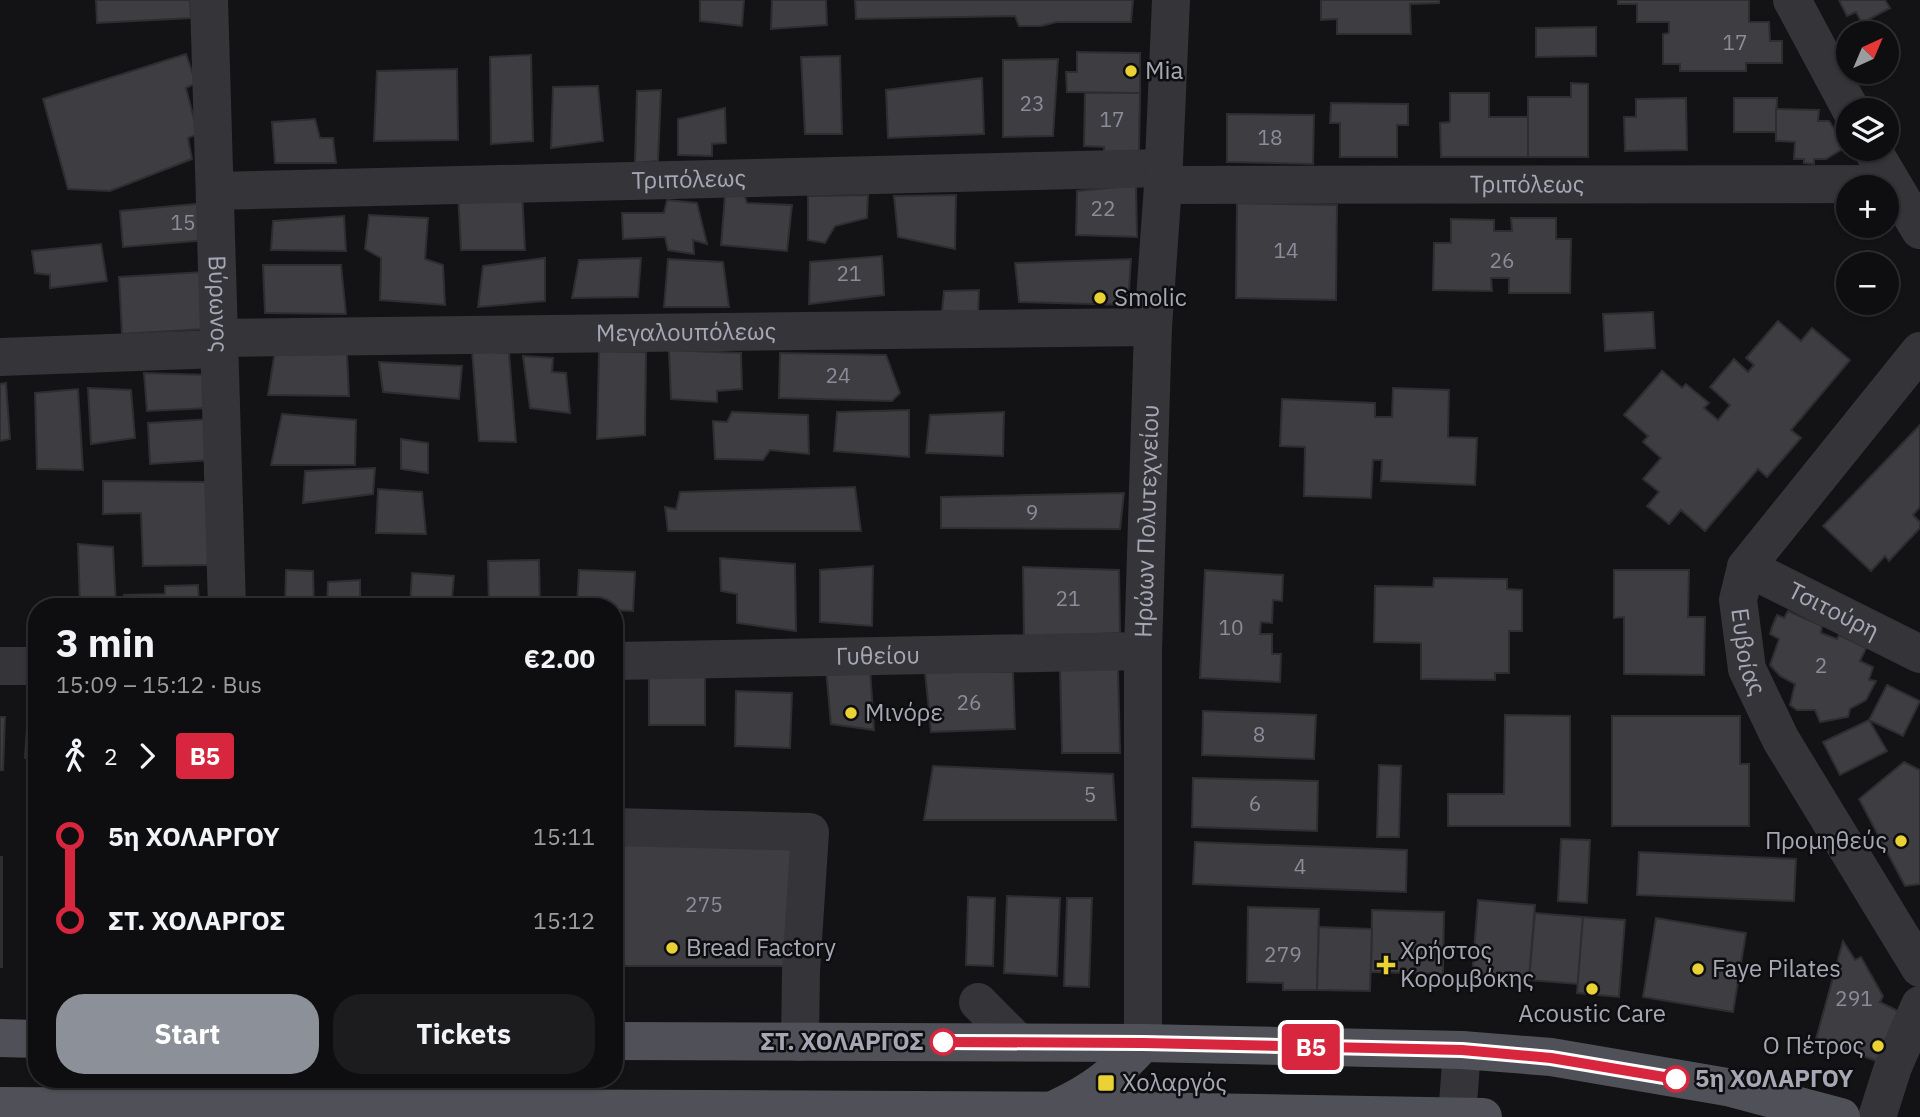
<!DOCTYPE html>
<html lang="en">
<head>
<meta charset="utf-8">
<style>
	:root { --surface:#0e0e10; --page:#1c1c1e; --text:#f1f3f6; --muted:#9b9c9f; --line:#2e2e30; --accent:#8c9099 }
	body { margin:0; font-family:"IBM Plex Sans",sans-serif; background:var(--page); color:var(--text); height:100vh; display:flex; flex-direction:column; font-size:26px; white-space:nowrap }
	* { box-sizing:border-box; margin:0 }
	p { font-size:23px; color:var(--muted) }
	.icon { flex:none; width:38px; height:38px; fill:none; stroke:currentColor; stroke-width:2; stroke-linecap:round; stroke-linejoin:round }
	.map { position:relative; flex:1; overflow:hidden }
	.details { position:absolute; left:28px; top:598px; width:595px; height:490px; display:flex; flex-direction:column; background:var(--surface); border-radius:28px; box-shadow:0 2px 5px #0004,0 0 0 2px var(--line) }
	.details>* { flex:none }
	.badge { padding:0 14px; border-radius:5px; font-size:24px; line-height:46px }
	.needle { width:46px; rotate:44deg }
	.controls { position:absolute; left:1836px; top:21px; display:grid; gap:14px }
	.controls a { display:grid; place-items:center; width:63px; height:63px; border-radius:50%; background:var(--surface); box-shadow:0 2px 5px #0004,0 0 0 2px var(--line); font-size:35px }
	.map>.badge { position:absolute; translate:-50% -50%; box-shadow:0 0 0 4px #fff }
	.legs { display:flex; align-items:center; gap:10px; height:77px; padding:0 28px; font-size:23px }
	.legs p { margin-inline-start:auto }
	.headline { display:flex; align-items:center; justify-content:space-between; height:119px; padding:0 28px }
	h1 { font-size:38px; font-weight:800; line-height:52px }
	.primary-button { display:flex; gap:14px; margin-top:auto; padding:14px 28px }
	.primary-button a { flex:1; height:80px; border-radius:28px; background:var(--accent); color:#fff; font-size:28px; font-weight:800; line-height:80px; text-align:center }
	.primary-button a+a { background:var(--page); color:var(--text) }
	ul { padding:0 28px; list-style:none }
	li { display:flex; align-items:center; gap:24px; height:84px; font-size:26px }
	li i { display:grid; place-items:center; width:10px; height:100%; margin:0 9px; background:currentColor }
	li i::after { content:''; width:18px; height:18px; margin:-9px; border:5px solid; border-radius:50%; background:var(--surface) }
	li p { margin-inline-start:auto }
	li:first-child i { background:linear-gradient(#0000 50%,currentColor 0) }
	li:last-child i { background:linear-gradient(currentColor 50%,#0000 0) }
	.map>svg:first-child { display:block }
	.building { fill:#3d3d42; stroke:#2e2d30; stroke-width:2 }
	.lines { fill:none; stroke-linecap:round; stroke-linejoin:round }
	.minor { stroke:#343439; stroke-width:38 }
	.major { stroke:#505058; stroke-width:38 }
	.line-1-casing { stroke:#fff; stroke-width:16 }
	.line-1 { stroke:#d7263d; stroke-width:10 }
	.poi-dot { fill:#ead235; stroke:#0e0e10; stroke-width:2.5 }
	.stop-1-dot { fill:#fff; stroke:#d7263d; stroke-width:3.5 }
	.labels { text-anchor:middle; stroke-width:5; stroke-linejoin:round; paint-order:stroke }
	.number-label { font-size:21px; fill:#8b8c98 }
	.poi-label { font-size:24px; fill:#a5a7b4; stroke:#0e0e10; text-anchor:start }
	.street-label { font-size:24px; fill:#a5a7b4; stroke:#0e0e10 }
	.stop-label { font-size:24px; font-weight:bold; fill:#a5a7b4; stroke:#0e0e10; text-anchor:end }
</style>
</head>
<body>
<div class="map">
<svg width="1920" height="1117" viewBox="0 0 1920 1117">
	<rect width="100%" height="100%" fill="#131315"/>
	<g class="building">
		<polygon points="96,0 190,0 191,18 97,23"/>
		<polygon points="700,0 744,0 742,26 700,21"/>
		<polygon points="772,0 826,0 827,25 771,29"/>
		<polygon points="855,0 1133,0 1131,22 1057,22 1041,26 1019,26 1015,16 856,19"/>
		<polygon points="1321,0 1439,0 1439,3 1410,4 1411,34 1337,34 1337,19 1321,20"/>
		<polygon points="1618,0 1749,0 1749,22 1769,22 1770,41 1782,41 1782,63 1746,63 1746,71 1680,71 1680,64 1663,64 1663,34 1669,33 1669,22 1637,22 1637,4 1618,4"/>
		<polygon points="1839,0 1885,0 1890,8 1862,23 1856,12 1847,16"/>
		<polygon points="1596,27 1596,56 1536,57 1536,28"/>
		<polygon points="1077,52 1140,53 1140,93 1067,92 1066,72 1077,72"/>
		<polygon points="186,54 196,83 186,88 198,134 188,138 192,159 110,191 68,189 43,99"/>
		<polygon points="531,55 533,141 491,144 490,57"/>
		<polygon points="840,56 842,134 805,134 801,57"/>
		<polygon points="1058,59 1053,136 1003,137 1003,60"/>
		<polygon points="457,69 458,140 374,141 377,71"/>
		<polygon points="982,78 984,134 888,138 886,90"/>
		<polygon points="1571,83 1588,84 1588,157 1528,157 1528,97 1571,97"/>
		<polygon points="598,86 603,141 551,148 553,87"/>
		<polygon points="661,90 658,161 635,163 637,91"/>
		<polygon points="1085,93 1140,93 1139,154 1104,153 1104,147 1084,146"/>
		<polygon points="1450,93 1489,93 1489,117 1528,117 1528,157 1441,157 1440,123 1450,122"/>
		<polygon points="1686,98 1687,150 1625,151 1624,117 1636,117 1636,99"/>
		<polygon points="1734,98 1777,98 1776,132 1734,132"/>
		<polygon points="1331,103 1408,104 1408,125 1397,125 1397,157 1340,157 1340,123 1330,123"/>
		<polygon points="725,108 726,143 712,144 712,156 678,155 678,119"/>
		<polygon points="1776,109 1819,110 1818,121 1829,121 1846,147 1826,159 1814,159 1814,164 1804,163 1804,159 1794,159 1795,142 1776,141"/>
		<polygon points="1227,114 1314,115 1313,164 1227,162"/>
		<polygon points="315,119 320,138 333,138 336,163 275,163 272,122"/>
		<polygon points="1136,185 1137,237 1076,235 1077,191"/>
		<polygon points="522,190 525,250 461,250 458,192"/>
		<polygon points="744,194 747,203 792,205 787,251 721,245 725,195"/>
		<polygon points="868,195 867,218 835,226 825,243 808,240 808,196"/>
		<polygon points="956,195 955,249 898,237 894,196"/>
		<polygon points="667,200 697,203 707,244 693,240 694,254 668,250 665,237 623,239 622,213 664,213"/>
		<polygon points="205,203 208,240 123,247 120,211"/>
		<polygon points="1237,203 1337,205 1336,300 1236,298"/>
		<polygon points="369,215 428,218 425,259 443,265 445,305 380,300 381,258 365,249"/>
		<polygon points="344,216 346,251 271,250 273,221"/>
		<polygon points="1511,218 1556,218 1556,239 1571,239 1570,293 1509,293 1509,278 1491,278 1492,291 1433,290 1434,243 1451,243 1451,219 1494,220 1494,231 1512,231"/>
		<polygon points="101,244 107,281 50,288 50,275 35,273 32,251"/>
		<polygon points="882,256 884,295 809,304 810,262"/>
		<polygon points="545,258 545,301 478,307 483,266"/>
		<polygon points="641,258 638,297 572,298 579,260"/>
		<polygon points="668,259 723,262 729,307 664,307"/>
		<polygon points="1131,259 1128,305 1019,302 1015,263"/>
		<polygon points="263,265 341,265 346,314 265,313"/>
		<polygon points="203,272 206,329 122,334 119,277"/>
		<polygon points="979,290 978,314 942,311 944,291"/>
		<polygon points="1653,312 1655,348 1605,351 1603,314"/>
		<polygon points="1778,321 1801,341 1812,328 1850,360 1791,430 1801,438 1767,477 1758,469 1705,531 1681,510 1669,524 1647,506 1659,492 1643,479 1661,458 1643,442 1648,436 1624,415 1662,371 1682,388 1686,384 1709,403 1704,408 1718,420 1730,405 1710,387 1734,359 1748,372 1754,365 1746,358"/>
		<polygon points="472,350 509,353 516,442 479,441"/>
		<polygon points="669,350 741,353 742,389 717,391 717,402 671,399"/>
		<polygon points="275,351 347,354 349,396 268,395"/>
		<polygon points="599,351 646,352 645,435 597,439"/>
		<polygon points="780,353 886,355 900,393 892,401 779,398"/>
		<polygon points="523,356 553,358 552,372 566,373 570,413 530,408"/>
		<polygon points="379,362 462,366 459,399 383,392"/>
		<polygon points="144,373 208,375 209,408 147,411"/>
		<polygon points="6,383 10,439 0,441 0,384"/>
		<polygon points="88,388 131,390 135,438 91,444"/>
		<polygon points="1393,388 1449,390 1448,437 1477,438 1475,485 1381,481 1382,460 1373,460 1371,498 1304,496 1305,447 1280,446 1282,399 1375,403 1375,417 1392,417"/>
		<polygon points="78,389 83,470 37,469 35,393"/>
		<polygon points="909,410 909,457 834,451 837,412"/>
		<polygon points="732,412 808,415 809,454 770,450 763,460 715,459 713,421 727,422"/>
		<polygon points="1004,412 1003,456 926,453 930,415"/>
		<polygon points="282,414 356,420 355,465 271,465"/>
		<polygon points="210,419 212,460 150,464 148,423"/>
		<polygon points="1920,425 1920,507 1913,515 1920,522 1920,528 1889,561 1885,556 1871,571 1823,526"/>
		<polygon points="401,439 428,443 428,473 401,469"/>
		<polygon points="375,468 373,494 303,503 305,471"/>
		<polygon points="103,481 214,482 213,565 143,566 141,513 103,514"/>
		<polygon points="855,487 861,531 668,531 665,507 676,509 680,492"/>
		<polygon points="378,489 422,492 426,534 376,533"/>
		<polygon points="1124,493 1120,529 941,528 941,497"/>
		<polygon points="78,544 113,547 116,607 80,607"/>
		<polygon points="720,558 795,564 796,631 737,623 737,594 721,591"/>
		<polygon points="539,560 540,607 489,607 488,561"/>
		<polygon points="873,566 872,626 820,622 820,570"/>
		<polygon points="1023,567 1119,570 1120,633 1024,637"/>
		<polygon points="286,570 313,571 314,607 285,607"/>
		<polygon points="579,570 635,572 633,611 614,610 614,607 577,607"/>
		<polygon points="1205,570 1283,575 1282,601 1273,600 1272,623 1261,622 1260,634 1272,634 1272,654 1281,654 1280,682 1200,678"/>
		<polygon points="1614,570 1689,570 1688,617 1705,617 1704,675 1624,674 1624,617 1614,618"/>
		<polygon points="412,573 454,576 451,607 410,607"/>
		<polygon points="1434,578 1507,579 1507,589 1522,590 1522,631 1509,631 1509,673 1495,673 1495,680 1421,679 1421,643 1374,642 1375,586 1433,587"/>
		<polygon points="360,580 360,607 327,607 328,582"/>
		<polygon points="198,585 199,607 124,607 124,595 165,594 165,586"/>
		<polygon points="1788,611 1822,626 1821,633 1837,639 1839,635 1866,648 1860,661 1873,667 1869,680 1876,681 1866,700 1850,709 1848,717 1820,722 1815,710 1797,710 1790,705 1795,684 1780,676 1770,665 1779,639 1770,634 1772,627 1777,615 1784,618"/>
		<polygon points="870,668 874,730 831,724 826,669"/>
		<polygon points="1118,668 1120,753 1062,753 1060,669"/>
		<rect x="649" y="671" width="56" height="54"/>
		<polygon points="925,671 1013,672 1015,729 931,732"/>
		<polygon points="614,679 617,679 616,736 614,736"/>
		<polygon points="30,680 37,680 37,757 25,758"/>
		<polygon points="1887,685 1920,701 1903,736 1869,720"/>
		<polygon points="736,691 792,693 790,748 735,746"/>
		<polygon points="1203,711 1316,715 1314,759 1202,755"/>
		<polygon points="1505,715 1570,716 1570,826 1448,826 1448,794 1504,794"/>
		<polygon points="1612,716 1740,716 1740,764 1749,764 1749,826 1612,826"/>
		<polygon points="0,717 5,717 3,770 0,770"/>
		<polygon points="1869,720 1887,751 1840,775 1823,742"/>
		<polygon points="1904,762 1920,770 1920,884 1905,886 1859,799"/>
		<polygon points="1379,765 1401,766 1399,837 1377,837"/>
		<polygon points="933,766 1113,774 1116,820 924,820"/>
		<polygon points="1193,778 1318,781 1317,831 1192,827"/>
		<polygon points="1561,839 1590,840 1587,903 1558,901"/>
		<polygon points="1195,842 1407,850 1406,892 1193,884"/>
		<polygon points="792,844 794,966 614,966 614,845"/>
		<polygon points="37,851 37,968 31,967 29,852"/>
		<polygon points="1639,852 1796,859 1794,901 1637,895"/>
		<rect x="0" y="857" width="2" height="110"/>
		<polygon points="1007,896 1060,898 1057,976 1004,973"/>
		<polygon points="968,897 995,898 993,966 966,965"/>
		<polygon points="1067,898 1092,898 1089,987 1064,986"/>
		<polygon points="1478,900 1535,905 1529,980 1472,975"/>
		<polygon points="1248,907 1319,909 1317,990 1283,990 1283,983 1247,982"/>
		<polygon points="1372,910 1444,912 1443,974 1371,972"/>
		<polygon points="1535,913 1583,917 1578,984 1529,980"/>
		<polygon points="1583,917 1625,920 1619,997 1577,993"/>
		<polygon points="1656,918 1746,933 1733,1012 1643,997"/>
		<polygon points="1319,927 1372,929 1370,991 1317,990"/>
		<polygon points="1843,941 1855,960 1861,957 1883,996 1880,1002 1904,1014 1882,1063 1816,1039"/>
	</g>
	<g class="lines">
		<g class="minor">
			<path id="s1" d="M209 0 227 607"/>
			<polyline points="1792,0 1851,110"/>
			<polyline points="1872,149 1920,230"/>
			<path id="s2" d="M1163 185 1890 184"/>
			<path id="s3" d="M215 191 1163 168"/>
			<path id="s4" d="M219 338 1153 327"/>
			<path id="s5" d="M1920 351 1746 567 1738 600 1747 669 1781 740 1920 968"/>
			<polyline points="0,357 219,349"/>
			<path id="s6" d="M1746 567 1920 654"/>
			<path id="s7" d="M614 661 1143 651"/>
			<polyline points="0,666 37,666"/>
			<polyline points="614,827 810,832 801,971 800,1042"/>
			<polyline points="978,1002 1018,1042"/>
			<path id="s8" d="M1143 1043V651L1153 327 1163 185 1171 0"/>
			<polyline points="157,1080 164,1106 164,1117"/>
			<polyline points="1457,1117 1462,1050"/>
			<polyline points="1877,1117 1893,1067 1920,1005"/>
		</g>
		<g class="major">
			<polyline points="0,1038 37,1039"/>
			<polyline points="614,1041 1143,1043 1462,1050 1551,1057 1727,1087 1841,1117"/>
			<polyline points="0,1106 1135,1111 1483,1117"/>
			<path d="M1057 1108C1095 1091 1116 1073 1143 1043"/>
		</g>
	</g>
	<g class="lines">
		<g class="line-1-casing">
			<polyline id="line-1" points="943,1042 1143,1043 1462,1050 1551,1058 1676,1079"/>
		</g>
		<use href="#line-1" class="line-1"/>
	</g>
	<g class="poi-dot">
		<circle cx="1131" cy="71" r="7"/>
		<circle cx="1100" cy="298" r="7"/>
		<circle cx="851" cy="713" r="7"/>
		<circle cx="1901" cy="841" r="7"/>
		<circle cx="672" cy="948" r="7"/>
		<path d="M1382.5 954.5h7v7h7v7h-7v7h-7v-7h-7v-7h7z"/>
		<circle cx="1698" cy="969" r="7"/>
		<circle cx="1592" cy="989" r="7"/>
		<circle cx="1878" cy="1046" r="7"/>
		<rect x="1097" y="1074" width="18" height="18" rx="3.5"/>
	</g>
	<g class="stop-1-dot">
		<circle cx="943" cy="1042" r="12"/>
		<circle cx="1676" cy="1079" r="12"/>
	</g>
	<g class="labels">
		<g class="number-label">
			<text x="1735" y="50">17</text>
			<text x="1032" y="111">23</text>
			<text x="1112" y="127">17</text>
			<text x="1270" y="145">18</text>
			<text x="1103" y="216">22</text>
			<text x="183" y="230">15</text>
			<text x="1286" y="258">14</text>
			<text x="1502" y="268">26</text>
			<text x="849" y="281">21</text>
			<text x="838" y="383">24</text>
			<text x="1032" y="520">9</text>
			<text x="1068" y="606">21</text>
			<text x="1231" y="635">10</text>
			<text x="1821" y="673">2</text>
			<text x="969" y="710">26</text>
			<text x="1259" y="742">8</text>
			<text x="1090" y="802">5</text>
			<text x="1255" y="811">6</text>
			<text x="1300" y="874">4</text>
			<text x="704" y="912">275</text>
			<text x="1283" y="962">279</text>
			<text x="1854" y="1006">291</text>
		</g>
		<g class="poi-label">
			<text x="1145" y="79">Mia</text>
			<text x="1114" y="306">Smolic</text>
			<text x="865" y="721">Μινόρε</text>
			<text x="1887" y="849" text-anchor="end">Προμηθεύς</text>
			<text x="686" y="956">Bread Factory</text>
			<text x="1400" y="959">Χρήστος<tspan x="1400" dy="28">Κορομβόκης</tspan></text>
			<text x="1712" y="977">Faye Pilates</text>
			<text x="1592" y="1022" text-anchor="middle">Acoustic Care</text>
			<text x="1864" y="1054" text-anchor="end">Ο Πέτρος</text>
			<text x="1122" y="1091">Χολαργός</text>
		</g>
		<g class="street-label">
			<text dy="8" stroke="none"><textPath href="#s3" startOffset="474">Τριπόλεως</textPath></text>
			<text dy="8" stroke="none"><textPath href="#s2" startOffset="364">Τριπόλεως</textPath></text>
			<text dy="8" stroke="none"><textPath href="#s1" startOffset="304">Βύρωνος</textPath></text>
			<text dy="8" stroke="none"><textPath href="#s4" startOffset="467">Μεγαλουπόλεως</textPath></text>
			<text dy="8" stroke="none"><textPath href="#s8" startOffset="522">Ηρώων Πολυτεχνείου</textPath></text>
			<text dy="8" stroke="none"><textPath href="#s6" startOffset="98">Τσιτούρη</textPath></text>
			<text dy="8" stroke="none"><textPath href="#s5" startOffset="364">Ευβοίας</textPath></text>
			<text dy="8" stroke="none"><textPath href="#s7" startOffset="264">Γυθείου</textPath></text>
		</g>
		<g class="stop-label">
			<text x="924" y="1050">ΣΤ. ΧΟΛΑΡΓΟΣ</text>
			<text x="1695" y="1087" text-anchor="start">5η ΧΟΛΑΡΓΟΥ</text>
		</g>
	</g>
</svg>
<div class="controls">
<a><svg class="needle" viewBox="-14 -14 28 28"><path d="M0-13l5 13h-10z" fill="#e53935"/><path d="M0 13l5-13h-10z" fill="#9b9c9f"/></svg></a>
<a><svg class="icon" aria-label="layers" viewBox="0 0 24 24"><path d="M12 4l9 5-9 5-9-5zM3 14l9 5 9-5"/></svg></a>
<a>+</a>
<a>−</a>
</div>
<b class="badge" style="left:1311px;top:1047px;background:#d7263d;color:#fff">Β5</b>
<section class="details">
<div class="headline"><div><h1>3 min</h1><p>15:09 – 15:12 · Bus</p></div><b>€2.00</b></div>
<div class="legs"><svg class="icon" aria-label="walk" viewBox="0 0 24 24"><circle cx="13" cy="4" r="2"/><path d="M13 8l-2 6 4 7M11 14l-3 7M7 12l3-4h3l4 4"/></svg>2<svg class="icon" aria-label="forward" viewBox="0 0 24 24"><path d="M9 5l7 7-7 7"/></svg><b class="badge" style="background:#d7263d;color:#fff">Β5</b></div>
<ul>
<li><i style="color:#d7263d"></i><b>5η ΧΟΛΑΡΓΟΥ</b><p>15:11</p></li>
<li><i style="color:#d7263d"></i><b>ΣΤ. ΧΟΛΑΡΓΟΣ</b><p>15:12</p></li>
</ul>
<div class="primary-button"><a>Start</a><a>Tickets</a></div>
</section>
</div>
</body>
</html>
